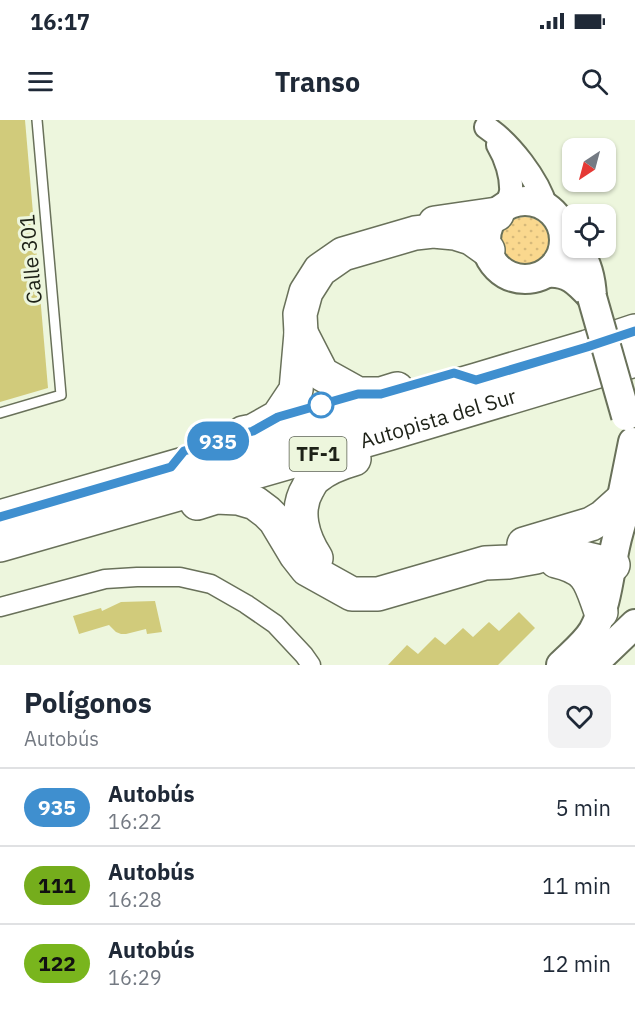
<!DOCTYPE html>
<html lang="es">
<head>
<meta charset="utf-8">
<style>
	:root { --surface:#fff; --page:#f2f2f3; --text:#1f2937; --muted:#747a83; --line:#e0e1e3 }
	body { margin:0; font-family:"IBM Plex Sans",sans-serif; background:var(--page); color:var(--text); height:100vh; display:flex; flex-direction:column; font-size:22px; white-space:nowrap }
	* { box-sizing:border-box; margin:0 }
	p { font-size:20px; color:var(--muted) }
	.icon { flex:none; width:33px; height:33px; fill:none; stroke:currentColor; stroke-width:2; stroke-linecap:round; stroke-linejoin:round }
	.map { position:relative; height:545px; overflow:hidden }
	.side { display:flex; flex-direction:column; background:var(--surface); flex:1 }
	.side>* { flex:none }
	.badge { padding:0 12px; border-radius:20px; font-size:21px; line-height:39px }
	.needle { width:39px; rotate:216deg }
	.buttons { position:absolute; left:562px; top:18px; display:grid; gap:12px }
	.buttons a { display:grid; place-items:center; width:54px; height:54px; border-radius:12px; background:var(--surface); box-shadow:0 2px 4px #0004; font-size:30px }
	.map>.badge { position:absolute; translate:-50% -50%; box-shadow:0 0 0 3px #fff }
	.round { display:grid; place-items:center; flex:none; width:63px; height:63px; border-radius:12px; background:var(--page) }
	.overview { display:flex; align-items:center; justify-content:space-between; height:102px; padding:0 24px }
	h1 { font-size:28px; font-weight:700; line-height:45px }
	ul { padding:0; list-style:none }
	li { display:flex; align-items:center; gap:18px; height:78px; padding:0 24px; border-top:2px solid var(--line) }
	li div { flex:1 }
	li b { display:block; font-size:22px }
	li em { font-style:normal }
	li .badge { min-width:66px; font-weight:700; text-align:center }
	.status { display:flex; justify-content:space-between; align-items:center; height:42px; padding:0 30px; background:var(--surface); direction:ltr }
	.status svg { height:16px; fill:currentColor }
	header { display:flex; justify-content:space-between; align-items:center; height:78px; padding:0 24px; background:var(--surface); font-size:27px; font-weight:700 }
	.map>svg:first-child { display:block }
	.grass { fill:url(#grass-dots) }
	.building { fill:#d1cb7b }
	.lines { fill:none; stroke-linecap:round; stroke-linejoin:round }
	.service-casing { stroke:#69715a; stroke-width:12 }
	.minor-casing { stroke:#69715a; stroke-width:21 }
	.tertiary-casing { stroke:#69715a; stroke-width:26 }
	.primary-casing { stroke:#69715a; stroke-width:32 }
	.motorway-casing { stroke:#69715a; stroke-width:36 }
	.service { stroke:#fff; stroke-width:9 }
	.minor { stroke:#fff; stroke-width:18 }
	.tertiary { stroke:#fff; stroke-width:22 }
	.primary { stroke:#fff; stroke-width:28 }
	.motorway { stroke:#fff; stroke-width:33 }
	.primary-bridge-casing { stroke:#69715a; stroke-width:32; stroke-linecap:butt }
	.primary-bridge { stroke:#fff; stroke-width:28 }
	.line-casing { stroke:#fff; stroke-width:14 }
	.line { stroke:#3f8fcf; stroke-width:9 }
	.stop-dot { fill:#fff; stroke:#3f8fcf; stroke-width:3 }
	.labels { text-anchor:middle; stroke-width:6; stroke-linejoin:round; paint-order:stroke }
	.shield { fill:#edf6dd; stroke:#5b6152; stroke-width:1.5 }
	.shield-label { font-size:20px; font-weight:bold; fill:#1d2117 }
	.street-label { font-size:21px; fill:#1d2117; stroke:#edf6dd }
</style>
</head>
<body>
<div class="status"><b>16:17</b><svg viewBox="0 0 49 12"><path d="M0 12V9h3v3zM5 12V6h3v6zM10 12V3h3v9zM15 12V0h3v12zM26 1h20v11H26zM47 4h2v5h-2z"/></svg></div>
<header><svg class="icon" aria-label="menu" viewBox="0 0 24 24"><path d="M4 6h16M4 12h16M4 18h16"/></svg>Transo<svg class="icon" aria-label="search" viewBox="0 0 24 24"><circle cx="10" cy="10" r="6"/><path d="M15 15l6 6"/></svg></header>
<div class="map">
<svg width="635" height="545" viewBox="0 0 635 545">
	<defs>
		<pattern id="grass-dots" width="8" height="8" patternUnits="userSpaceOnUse" patternTransform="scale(1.5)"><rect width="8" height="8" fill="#fad88e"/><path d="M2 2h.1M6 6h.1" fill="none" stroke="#d6b97a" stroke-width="1.8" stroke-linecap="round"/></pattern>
	</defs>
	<rect width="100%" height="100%" fill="#edf6dd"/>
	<circle class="grass" cx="525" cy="121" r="24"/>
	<g class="building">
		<polygon points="0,0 25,0 48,268 0,282"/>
		<polygon points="155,481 162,512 147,514 146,509 126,514 121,514 116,512 109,505 79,514 73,496 101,488 102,491 121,482"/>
		<polygon points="519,492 535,508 498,545 388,545 407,525 418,534 435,517 445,525 463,508 473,517 489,502 499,511"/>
	</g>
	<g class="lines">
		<g class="service-casing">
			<g id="service">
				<polyline points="0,293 61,275 37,0"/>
				<polyline points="291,293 347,277"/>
			</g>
		</g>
		<g class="minor-casing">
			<polyline id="minor" points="0,487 105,459 137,457 180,457 211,464 246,484 275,504 304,535 311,545"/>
		</g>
		<g class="tertiary-casing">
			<g id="tertiary">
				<path d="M486 7C510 23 538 59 546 87"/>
				<path d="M498 25C506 38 512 57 511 72 510 76 508 82 507 86"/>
			</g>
		</g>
		<g class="primary-casing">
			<g id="primary">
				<circle cx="525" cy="120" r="39"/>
				<path d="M578 128C587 145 591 157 592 177"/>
				<path d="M547 153C568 151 578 162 592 177"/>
				<polyline points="621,382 633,322"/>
				<path d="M561 545C572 534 585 524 593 511 610 480 609 444 619 411 623 396 628 381 633 366L635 364"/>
				<polyline points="592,545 635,504"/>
			</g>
		</g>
		<g class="motorway-casing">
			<g id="motorway">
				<polyline points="435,103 497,94"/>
				<polyline points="301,213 322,254 358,274 381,274 397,269"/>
				<polyline points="243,313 253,311 278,297 296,270 301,213 300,194 306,172 320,150 343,134 415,113 433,111 455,113 471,118 488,130"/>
				<polyline points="197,383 216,377 238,378 255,383 267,392 275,400 296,435 307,449 352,474 378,474 485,443 508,442 536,437 548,432 558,432 613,445"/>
				<polyline points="0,397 476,260 587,227 635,211"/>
				<polyline points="524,424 591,404 603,397 622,380"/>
				<path id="s1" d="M0 425 391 313 635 240"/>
				<path d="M316 438C303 418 294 391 308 368 310 364 312 360 316 357 327 348 340 343 354 339"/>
				<path d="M556 441C590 449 590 462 601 492"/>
			</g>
		</g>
		<use href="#service" class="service"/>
		<use href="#minor" class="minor"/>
		<use href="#tertiary" class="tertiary"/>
		<use href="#primary" class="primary"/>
		<use href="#motorway" class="motorway"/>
		<g class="primary-bridge-casing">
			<polyline id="primary-bridge" points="592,177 626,296"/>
		</g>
		<use href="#primary-bridge" class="primary-bridge"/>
	</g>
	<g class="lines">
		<g class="line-casing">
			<polyline id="line" points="0,397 171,347 184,331 253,311 278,297 358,274 381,274 454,253 476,260 587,227 635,211"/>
		</g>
		<use href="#line" class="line"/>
	</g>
	<circle class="stop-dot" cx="321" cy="285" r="12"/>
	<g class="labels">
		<rect class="shield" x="289.5" y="317" width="57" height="34" rx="4.5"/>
		<g class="shield-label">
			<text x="318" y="341">TF-1</text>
		</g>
		<g class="street-label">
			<text transform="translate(31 139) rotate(-95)" y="7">Calle 301</text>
			<text dy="7" stroke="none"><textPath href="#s1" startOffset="456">Autopista del Sur</textPath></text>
		</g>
	</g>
</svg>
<div class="buttons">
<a><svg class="needle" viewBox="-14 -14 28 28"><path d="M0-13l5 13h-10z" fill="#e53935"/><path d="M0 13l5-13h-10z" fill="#747a83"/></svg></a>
<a><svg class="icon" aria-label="locate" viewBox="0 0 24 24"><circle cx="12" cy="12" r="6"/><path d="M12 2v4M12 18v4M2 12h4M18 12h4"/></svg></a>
</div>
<b class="badge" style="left:218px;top:321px;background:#3f8fcf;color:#fff">935</b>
</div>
<section class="side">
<div class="overview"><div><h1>Polígonos</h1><p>Autobús</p></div><a class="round"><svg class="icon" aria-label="heart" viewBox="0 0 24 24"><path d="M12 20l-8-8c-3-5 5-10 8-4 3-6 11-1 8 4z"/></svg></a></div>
<ul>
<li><span class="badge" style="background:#3f8fcf;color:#fff">935</span><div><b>Autobús</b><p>16:22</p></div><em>5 min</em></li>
<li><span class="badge" style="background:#75ad1c;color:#111">111</span><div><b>Autobús</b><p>16:28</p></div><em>11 min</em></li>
<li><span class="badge" style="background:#79b51d;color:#111">122</span><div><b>Autobús</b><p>16:29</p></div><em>12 min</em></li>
</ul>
</section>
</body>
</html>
